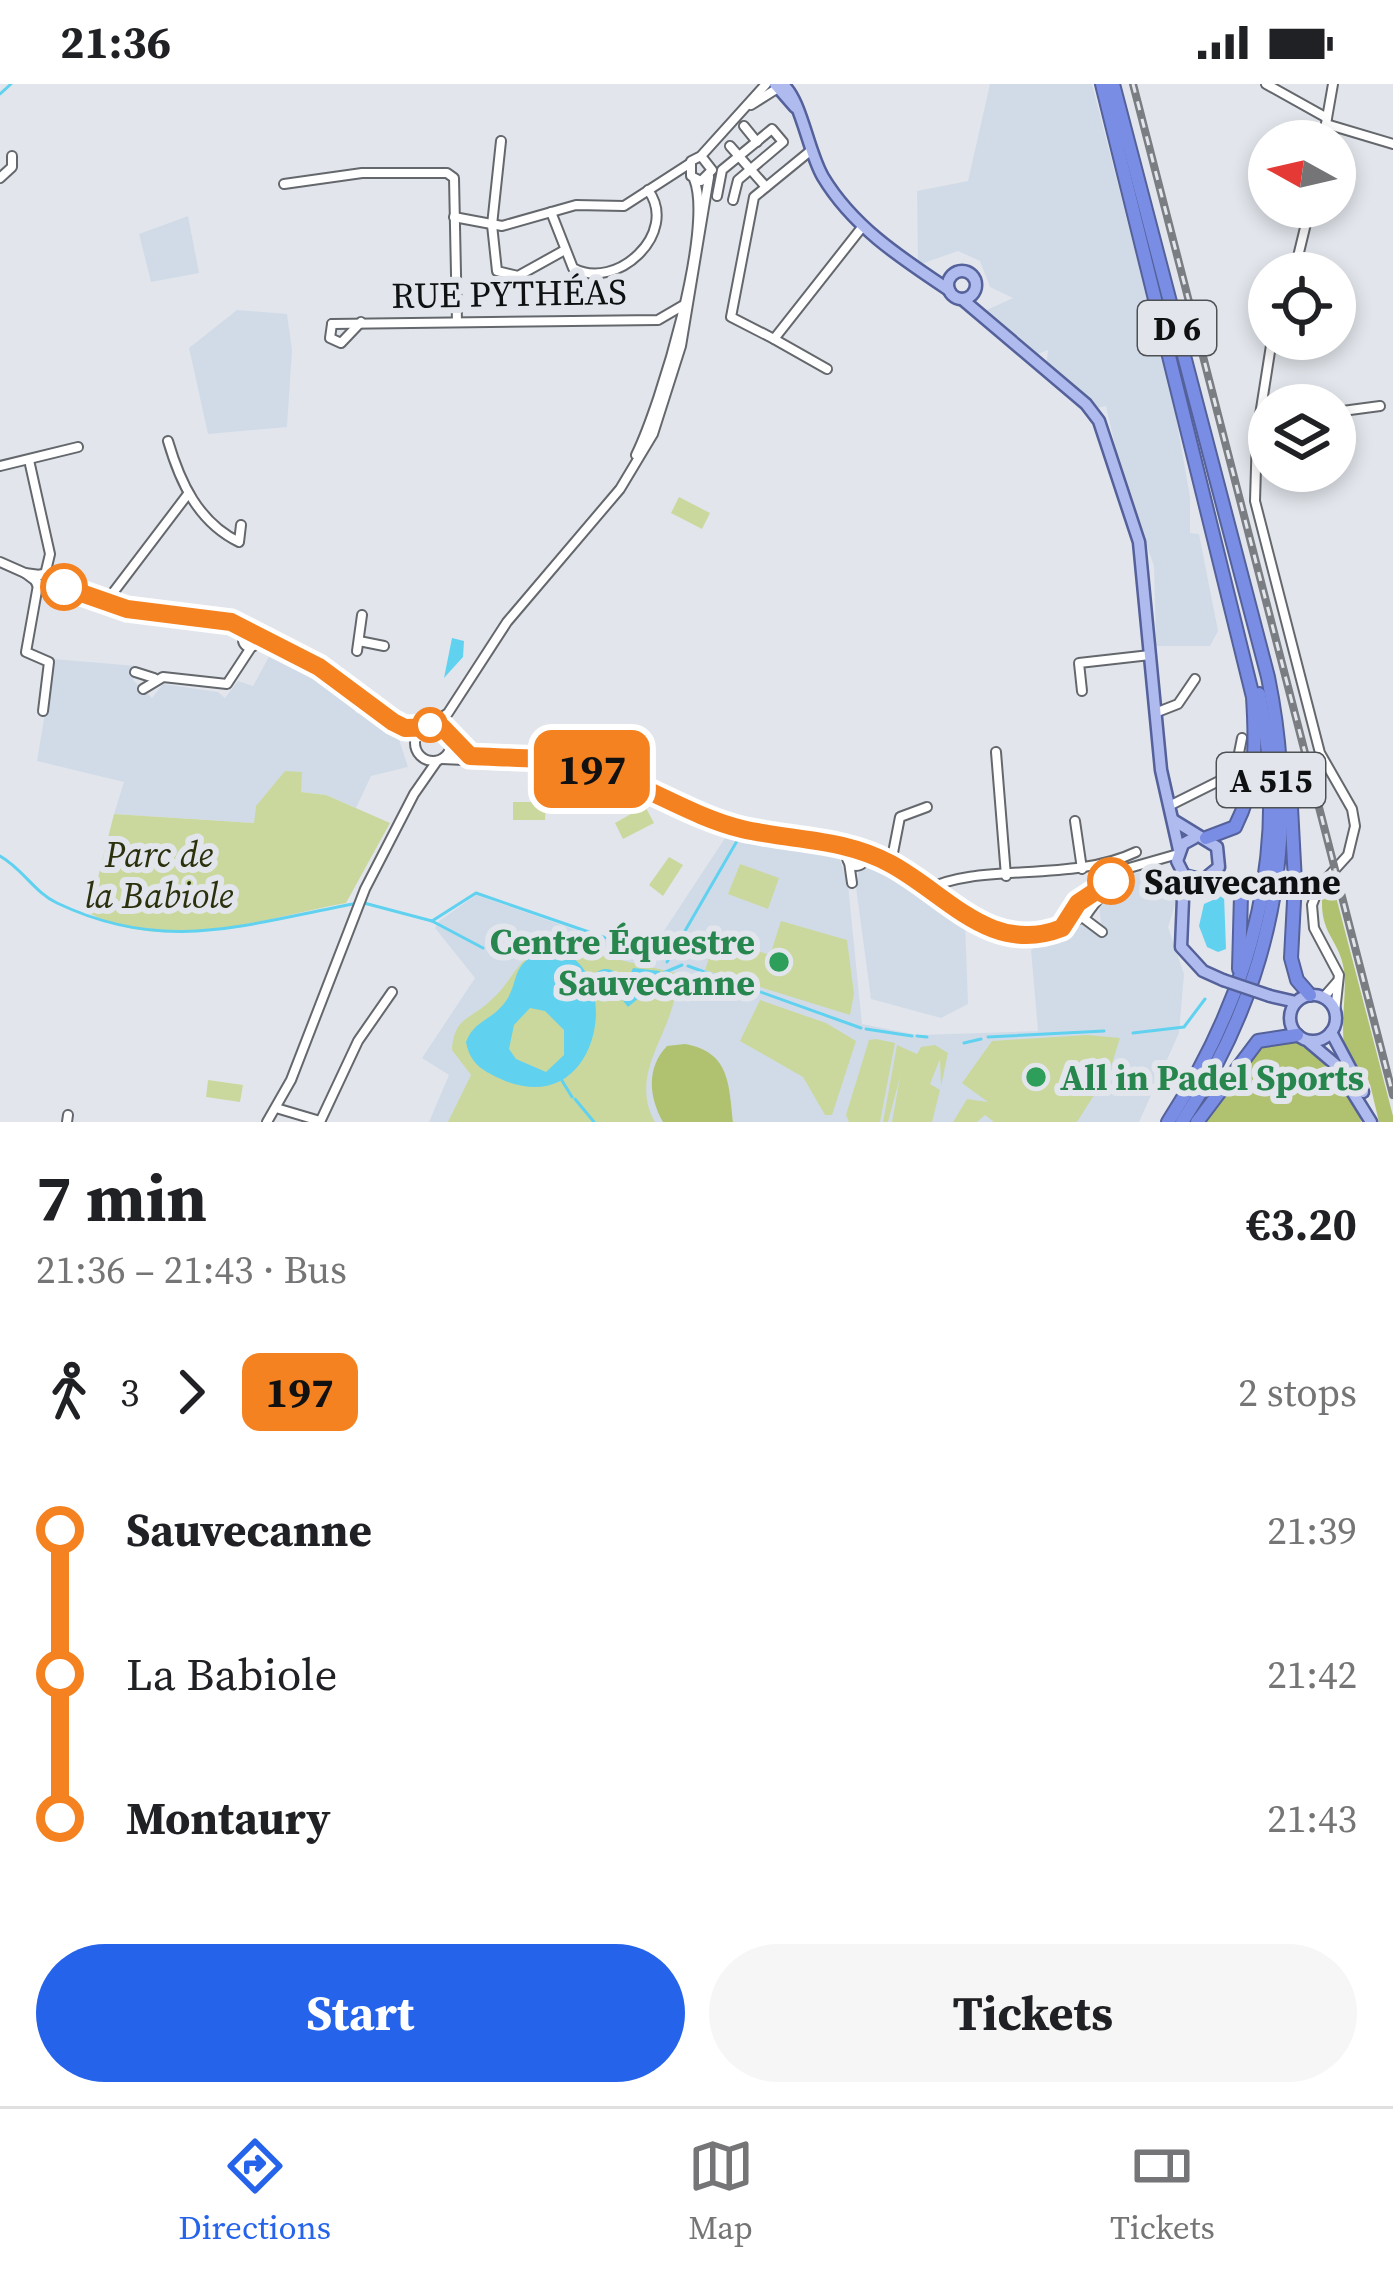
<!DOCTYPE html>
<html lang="en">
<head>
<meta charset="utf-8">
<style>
	:root { --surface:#fff; --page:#f6f6f6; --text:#202124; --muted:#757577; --line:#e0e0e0; --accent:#2563eb }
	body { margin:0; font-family:"Source Serif 4",serif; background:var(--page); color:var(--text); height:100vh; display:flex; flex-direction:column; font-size:45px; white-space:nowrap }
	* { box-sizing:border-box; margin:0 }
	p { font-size:39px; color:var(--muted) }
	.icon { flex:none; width:66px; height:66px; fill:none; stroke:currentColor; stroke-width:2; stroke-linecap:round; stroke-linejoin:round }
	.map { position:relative; height:1038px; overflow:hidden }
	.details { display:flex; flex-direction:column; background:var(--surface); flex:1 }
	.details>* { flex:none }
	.badge { padding:0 24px; border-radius:18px; font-size:42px; line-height:78px }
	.needle { width:78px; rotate:278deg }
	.fabs { position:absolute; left:1248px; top:36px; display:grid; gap:24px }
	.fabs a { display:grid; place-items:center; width:108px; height:108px; border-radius:50%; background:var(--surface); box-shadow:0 6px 18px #0003; font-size:60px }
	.map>.badge { position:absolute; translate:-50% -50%; box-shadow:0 0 0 6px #fff }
	.legs { display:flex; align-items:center; gap:18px; height:132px; padding:0 36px; font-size:39px }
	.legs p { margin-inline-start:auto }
	.overview { display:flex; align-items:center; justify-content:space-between; height:204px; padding:0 36px }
	h1 { font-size:66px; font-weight:700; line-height:90px }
	.cta { display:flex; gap:24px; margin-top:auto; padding:24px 36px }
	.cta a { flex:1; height:138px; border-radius:72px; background:var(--accent); color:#fff; font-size:48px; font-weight:700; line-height:138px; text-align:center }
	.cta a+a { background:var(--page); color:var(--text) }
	ul { padding:0 36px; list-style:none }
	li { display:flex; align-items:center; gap:42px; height:144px; font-size:45px }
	li i { display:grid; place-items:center; width:18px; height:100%; margin:0 15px; background:currentColor }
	li i::after { content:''; width:30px; height:30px; margin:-15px; border:9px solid; border-radius:50%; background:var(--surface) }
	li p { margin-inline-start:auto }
	li:first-child i { background:linear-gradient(#0000 50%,currentColor 0) }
	li:last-child i { background:linear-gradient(currentColor 50%,#0000 0) }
	.status { display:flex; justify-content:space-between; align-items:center; height:84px; padding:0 60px; background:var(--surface); direction:ltr }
	.status svg { height:33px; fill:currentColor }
	.tabs { display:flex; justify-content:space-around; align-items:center; height:168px; border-top:3px solid var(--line); background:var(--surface); font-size:33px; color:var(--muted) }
	.tabs a { display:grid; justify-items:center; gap:6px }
	.tabs .active { color:var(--accent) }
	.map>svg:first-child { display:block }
	.built { fill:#d1dbe7 }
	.green { fill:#cad89e }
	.forest { fill:#b0c26f }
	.water { fill:#61d1f0; fill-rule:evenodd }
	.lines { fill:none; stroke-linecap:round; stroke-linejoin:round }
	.stream { stroke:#61d1f0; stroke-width:3 }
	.minor-casing { stroke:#64686d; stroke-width:12 }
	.major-casing { stroke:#54619a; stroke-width:15 }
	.highway-casing { stroke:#54619a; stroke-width:16 }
	.minor { stroke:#fff; stroke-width:8 }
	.major { stroke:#afbbef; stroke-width:10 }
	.highway { stroke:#7a8de4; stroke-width:12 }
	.rail-casing { stroke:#7a7d81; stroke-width:8 }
	.rail { stroke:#e2e6ec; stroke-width:3; stroke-dasharray:9; stroke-linecap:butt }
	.major-bridge-casing { stroke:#54619a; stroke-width:15; stroke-linecap:butt }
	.major-bridge { stroke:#afbbef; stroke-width:10 }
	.line-1-casing { stroke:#fff; stroke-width:27 }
	.line-1 { stroke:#f58220; stroke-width:18 }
	.stop-1-dot { fill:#fff; stroke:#f58220; stroke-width:6 }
	.leisure-dot { fill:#2e9e5b; stroke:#e2e6ec; stroke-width:4.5 }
	.labels { text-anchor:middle; stroke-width:12; stroke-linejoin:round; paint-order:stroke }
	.shield { fill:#e2e6ec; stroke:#4e5053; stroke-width:3 }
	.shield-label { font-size:33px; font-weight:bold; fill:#0e1012 }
	.street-label { font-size:36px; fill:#0e1012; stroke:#e2e6ec }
	.park-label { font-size:36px; font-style:italic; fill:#2b310d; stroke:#e2e6ec }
	.stop-label { font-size:36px; font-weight:bold; fill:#0e1012; stroke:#e2e6ec; text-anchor:start }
	.leisure-label { font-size:36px; font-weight:bold; fill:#27864d; stroke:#e2e6ec; text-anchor:end }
</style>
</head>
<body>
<div class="status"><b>21:36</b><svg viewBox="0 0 49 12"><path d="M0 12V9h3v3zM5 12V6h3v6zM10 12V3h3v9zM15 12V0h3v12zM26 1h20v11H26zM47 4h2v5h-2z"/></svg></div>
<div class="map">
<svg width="1393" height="1038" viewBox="0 0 1393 1038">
	<rect width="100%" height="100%" fill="#e2e6ec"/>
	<g class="built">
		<polygon points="990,0 1092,0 1172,310 1190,413 1190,449 1199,450 1218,547 1210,562 1156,562 1154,482 1121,388 1106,322 1097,324 1046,284 1048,266 1033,272 980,229 1013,214 990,203 980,177 958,167 918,181 917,107 968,97"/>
		<polygon points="188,132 199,189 151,198 139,150"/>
		<polygon points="237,226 287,230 292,266 287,343 208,350 189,264"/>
		<polygon points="272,567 323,592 357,622 355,628 396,646 408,683 371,692 356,724 326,711 300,708 256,722 255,739 114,730 124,698 37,677 54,575 136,582 133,596 152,614 163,600 218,608 225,614 238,597 253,602"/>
		<polygon points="729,748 825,758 836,764 848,801 862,940 918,951 1038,947 1031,866 1081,839 1102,847 1099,822 1122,791 1160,786 1174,798 1177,815 1168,843 1184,890 1179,949 1139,1038 429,1038 449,991 422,974 475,894 435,844 439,837 476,811 648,871"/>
		<polygon points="867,782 898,789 965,837 968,920 941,934 871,915 856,803 859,786"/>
	</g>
	<g class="green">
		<polygon points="679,413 710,429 702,445 671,429"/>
		<path d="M285 687 302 688 301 708 326 711 390 739 346 819C269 833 162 871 89 829L114 730 254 739 256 722Z"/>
		<polygon points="513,718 546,718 545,736 513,736"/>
		<polygon points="645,722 654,739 623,755 615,739"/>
		<polygon points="669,773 683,781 663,812 649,801"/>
		<polygon points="740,780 779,794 768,825 728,810"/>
		<polygon points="781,837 847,856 854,910 850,931 705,886 716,853 770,871"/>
		<path d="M552 860 676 889C682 942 625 985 655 1038H448L471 991 452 966C454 933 470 936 490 917 514 897 518 869 552 860Z"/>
		<polygon points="760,916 826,939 856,957 832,1031 825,1031 803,993 740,957"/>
		<polygon points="1087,951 1120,954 1110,986 1077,1038 994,1038 985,1031 977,1038 953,1038 967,1015 988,1018 962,999 992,957"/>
		<polygon points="876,955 895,959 880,1038 849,1038 846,1031 869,956"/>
		<polygon points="897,961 917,970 921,963 935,961 948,969 941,1002 940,975 930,1000 940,1006 932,1038 892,1038 900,993 888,1038 883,1038"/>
		<polygon points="208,996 243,1001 240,1018 206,1013"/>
	</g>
	<g class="forest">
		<path d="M1333 801 1393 1032V1038H1379L1370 1000C1328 980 1349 922 1344 886 1339 853 1317 850 1323 805Z"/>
		<path d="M1289 953C1323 968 1356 1001 1361 1038H1203L1263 960Z"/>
		<path d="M685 960C729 968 729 998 733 1038H663C649 1013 646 984 667 962Z"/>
	</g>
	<g class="water">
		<polygon points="452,554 464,557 463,573 444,594"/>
		<polygon points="1224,811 1226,865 1218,868 1207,863 1199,842 1204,820"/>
		<path d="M554 866C626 879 603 1038 503 996 483 987 470 980 466 958 473 939 486 938 499 925 525 901 503 875 554 866ZM530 924 545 927 564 946V971L546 988 516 975 509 965 514 941Z"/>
		<polygon points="633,884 660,887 663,894 628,923 620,913"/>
		<circle cx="606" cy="899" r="14"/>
	</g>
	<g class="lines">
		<g class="stream">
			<polyline points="0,10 11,0"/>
			<path d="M0 772C22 784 35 809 57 819 164 870 242 841 353 820"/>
			<polyline points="364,819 432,837 483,864"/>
			<polyline points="432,837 476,809 644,867"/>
			<polyline points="667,878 737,757"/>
			<polyline points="688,882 861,944"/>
			<polyline points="663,889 682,881"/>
			<polyline points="866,945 912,952"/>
			<polyline points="1133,949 1184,943 1205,915"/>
			<polyline points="917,952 927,953"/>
			<polyline points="988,953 1104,947"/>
			<polyline points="964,959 981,955"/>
			<polyline points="561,995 572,1013"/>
			<polyline points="575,1015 594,1038"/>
		</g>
		<g class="minor-casing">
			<g id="minor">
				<polyline points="1266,0 1327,34"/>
				<polyline points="751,21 778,4"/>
				<polyline points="1326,40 1393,60"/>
				<polyline points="744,42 757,58"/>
				<polyline points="501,57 492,141 497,187 518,192 563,167"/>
				<polyline points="1323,57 1333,0"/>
				<polyline points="730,62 766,103"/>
				<polyline points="809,68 754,113 731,233 774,255 863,142"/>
				<polyline points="701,72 712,86 701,97 691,92 691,77 701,72 766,0"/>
				<polyline points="0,94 12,83 12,72"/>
				<polyline points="284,100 362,89 447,89 454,94 457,238"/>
				<polyline points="717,112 722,86 772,45 783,58 738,96 733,116"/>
				<path d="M551 128 573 184C616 208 680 149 648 106"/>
				<polyline points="454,133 502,142 576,121 624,122 689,80"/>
				<polyline points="1294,189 1310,123"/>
				<polyline points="332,240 658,236 682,222"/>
				<polyline points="332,240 330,254 341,259 361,238"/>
				<polyline points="774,255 827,285"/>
				<polyline points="1272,255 1257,350 1255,417 1320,669 1352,725 1355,742 1348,771 1319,803 1312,821 1314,844 1339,891 1335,928"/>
				<polyline points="1335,328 1380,322"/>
				<path d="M168 357C180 398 198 438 239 458L241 441"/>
				<path d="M636 371C661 320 714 144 694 95"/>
				<polyline points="29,376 50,470 45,491"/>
				<polyline points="0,382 78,363"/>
				<polyline points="0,478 25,489"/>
				<circle cx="43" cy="497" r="7"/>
				<polyline points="37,498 25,489 40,491"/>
				<polyline points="38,501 26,568 49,578 43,627"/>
				<polyline points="44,504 70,505 50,496"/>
				<polyline points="70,505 127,525 208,531 251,549"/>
				<polyline points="106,518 188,410"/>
				<circle cx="250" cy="556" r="7"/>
				<polyline points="254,550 319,583 415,654"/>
				<polyline points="359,557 384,562"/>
				<polyline points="357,567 362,531"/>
				<polyline points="135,588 154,594"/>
				<polyline points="143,605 163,593 227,600 252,562"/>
				<polyline points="1082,607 1079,579 1150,571"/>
				<polyline points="1155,629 1178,620 1195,595"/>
				<polyline points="431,640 448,629 507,538 620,405 653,350 681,262 709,93"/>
				<circle cx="433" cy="659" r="18"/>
				<polyline points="996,668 1006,792"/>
				<polyline points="442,675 581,681 739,744 855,764"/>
				<polyline points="1169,722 1235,689 1242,654"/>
				<polyline points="1075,737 1082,785"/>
				<circle cx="856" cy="773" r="9"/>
				<path d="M864 768C941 803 992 886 1082 833"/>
				<polyline points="849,778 852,799"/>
				<polyline points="891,779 900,733 927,723"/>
				<path d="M926 806C977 778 1072 799 1136 768"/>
				<polyline points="1092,823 1122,786 1178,770"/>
				<polyline points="1085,833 1092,823 1081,817 1078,830 1102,848"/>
				<polyline points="1323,914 1337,898"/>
				<polyline points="276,1024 320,1037"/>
				<polyline points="67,1038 68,1031"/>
				<polyline points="267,1038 291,996 365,805 414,710 437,677"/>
				<polyline points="320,1038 358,957 392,908"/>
			</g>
		</g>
		<g class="major-casing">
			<g id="major">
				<polyline points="775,0 795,23"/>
				<path d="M782 0C801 14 808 68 823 93 853 143 901 174 949 206"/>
				<circle cx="962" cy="201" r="14"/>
				<polyline points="962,215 1086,320 1099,337 1139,458 1161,686 1179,766"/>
				<polyline points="1173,736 1217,763 1219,783 1203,796 1184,791 1177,777 1183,760 1194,754"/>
				<polyline points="1184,791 1181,863 1203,887 1223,896"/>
				<circle cx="1313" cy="934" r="23"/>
				<polyline points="1270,912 1296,918"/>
				<polyline points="1331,948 1363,1008"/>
				<polyline points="1309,958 1335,980 1371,1038"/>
			</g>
		</g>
		<g class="highway-casing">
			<g id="highway">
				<path d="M1102 0 1253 613C1256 660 1257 700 1235 743L1206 754"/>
				<path d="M1113 0 1268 593C1301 754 1273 901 1182 1038"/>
				<polyline points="1289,686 1295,798 1291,874 1297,896 1310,911"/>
				<polyline points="1210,794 1230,797 1241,811 1239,885"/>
				<path d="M1168 1038C1252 908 1291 764 1259 610"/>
				<polyline points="1197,1038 1258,957 1297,951"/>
			</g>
		</g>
		<use href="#minor" class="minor"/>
		<use href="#major" class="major"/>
		<use href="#highway" class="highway"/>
		<g class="rail-casing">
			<polyline id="rail" points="1133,0 1393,1011"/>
		</g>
		<use href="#rail" class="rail"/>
		<g class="major-bridge-casing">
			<polyline id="major-bridge" points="1223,896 1270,912"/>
		</g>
		<use href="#major-bridge" class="major-bridge"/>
	</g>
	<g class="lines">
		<g class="line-1-casing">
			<path id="line-1" d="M64 503 127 525 231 538 319 583 393 638 405 644 442 643 470 672C506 674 545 673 580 681 636 694 685 731 742 745 794 757 843 754 891 780 948 811 991 872 1062 844L1078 819 1111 797"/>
		</g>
		<use href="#line-1" class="line-1"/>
	</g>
	<g class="stop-1-dot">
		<circle cx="64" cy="503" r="21"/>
		<circle cx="430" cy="641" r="15"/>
		<circle cx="1111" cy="797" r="21"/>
	</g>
	<g class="leisure-dot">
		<circle cx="779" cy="878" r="12"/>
		<circle cx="1036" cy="993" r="12"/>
	</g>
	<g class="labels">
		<g class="shield">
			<rect x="1138" y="217" width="78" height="54" rx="9"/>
			<rect x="1217" y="669" width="108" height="54" rx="9"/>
		</g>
		<g class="shield-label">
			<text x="1177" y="256">D 6</text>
			<text x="1271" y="708">A 515</text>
		</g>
		<g class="street-label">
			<text transform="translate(509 209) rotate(-1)" y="13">RUE PYTHÉAS</text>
		</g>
		<g class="park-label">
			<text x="159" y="783">Parc de<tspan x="159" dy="41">la Babiole</tspan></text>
		</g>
		<g class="stop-label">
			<text x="1144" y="810">Sauvecanne</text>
		</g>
		<g class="leisure-label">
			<text x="755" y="870">Centre Équestre<tspan x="755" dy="41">Sauvecanne</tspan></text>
			<text x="1060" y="1006" text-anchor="start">All in Padel Sports</text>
		</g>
	</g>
</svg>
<div class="fabs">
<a><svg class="needle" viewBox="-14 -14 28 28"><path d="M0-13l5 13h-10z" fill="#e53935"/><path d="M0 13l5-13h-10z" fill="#757577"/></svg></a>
<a><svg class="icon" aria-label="locate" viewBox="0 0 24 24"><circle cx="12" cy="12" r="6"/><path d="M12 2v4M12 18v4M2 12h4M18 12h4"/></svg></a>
<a><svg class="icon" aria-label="layers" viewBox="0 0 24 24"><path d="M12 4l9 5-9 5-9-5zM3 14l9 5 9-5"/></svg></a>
</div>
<b class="badge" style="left:592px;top:685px;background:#f58220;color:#111">197</b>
</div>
<section class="details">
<div class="overview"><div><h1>7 min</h1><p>21:36 – 21:43 · Bus</p></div><b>€3.20</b></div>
<div class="legs"><svg class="icon" aria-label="walk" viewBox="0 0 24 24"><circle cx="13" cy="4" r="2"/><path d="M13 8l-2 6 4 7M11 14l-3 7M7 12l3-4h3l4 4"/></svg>3<svg class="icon" aria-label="forward" viewBox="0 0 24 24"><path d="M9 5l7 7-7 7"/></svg><b class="badge" style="background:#f58220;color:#111">197</b><p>2 stops</p></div>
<ul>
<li><i style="color:#f58220"></i><b>Sauvecanne</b><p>21:39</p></li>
<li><i style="color:#f58220"></i><span>La Babiole</span><p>21:42</p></li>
<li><i style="color:#f58220"></i><b>Montaury</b><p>21:43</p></li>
</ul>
<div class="cta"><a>Start</a><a>Tickets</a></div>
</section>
<nav class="tabs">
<a class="active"><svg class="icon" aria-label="directions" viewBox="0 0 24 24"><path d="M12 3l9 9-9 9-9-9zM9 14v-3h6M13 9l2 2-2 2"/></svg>Directions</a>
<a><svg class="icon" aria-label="map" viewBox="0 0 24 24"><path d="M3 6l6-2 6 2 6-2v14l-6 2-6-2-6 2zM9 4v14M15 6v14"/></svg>Map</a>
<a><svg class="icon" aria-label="tickets" viewBox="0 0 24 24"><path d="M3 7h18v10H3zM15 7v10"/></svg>Tickets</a>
</nav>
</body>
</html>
